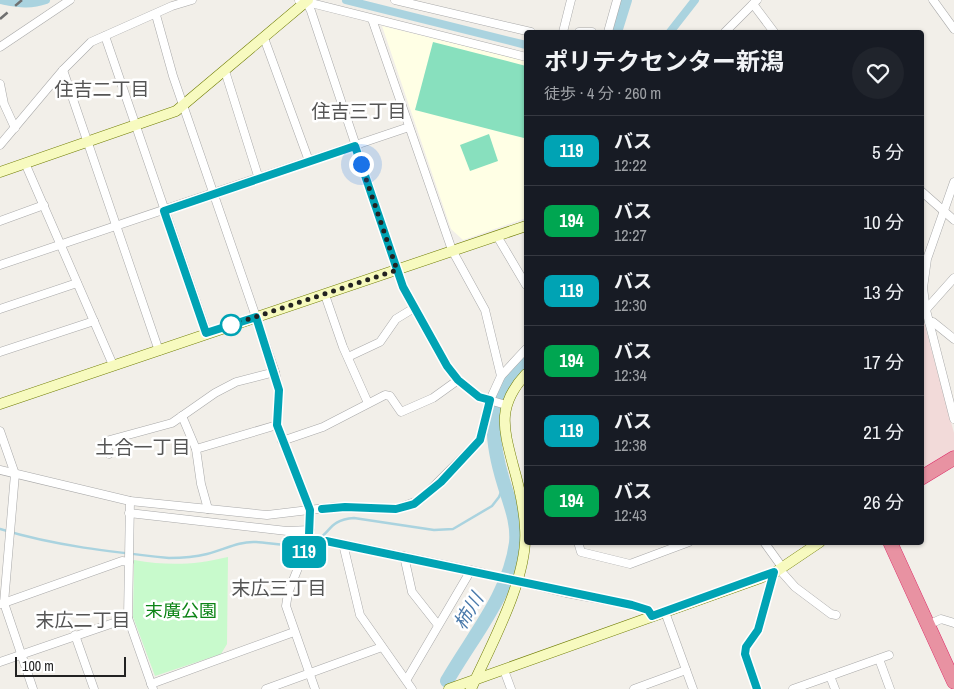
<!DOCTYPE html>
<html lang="ja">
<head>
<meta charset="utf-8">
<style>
	:root { --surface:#171b24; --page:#20242c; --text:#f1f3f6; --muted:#9ea1a6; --line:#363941 }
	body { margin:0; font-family:"Archivo Narrow","Noto Sans JP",sans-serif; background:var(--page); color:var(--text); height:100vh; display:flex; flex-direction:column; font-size:19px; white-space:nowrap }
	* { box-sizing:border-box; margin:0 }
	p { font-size:16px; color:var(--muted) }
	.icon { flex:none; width:28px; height:28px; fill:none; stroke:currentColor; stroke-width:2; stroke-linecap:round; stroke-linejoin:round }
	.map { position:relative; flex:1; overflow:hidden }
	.drawer { position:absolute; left:524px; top:30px; width:400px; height:515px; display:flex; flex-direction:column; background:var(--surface); border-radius:5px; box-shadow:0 1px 4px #0004 }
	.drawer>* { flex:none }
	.badge { padding:0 10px; border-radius:8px; font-size:18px; line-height:32px }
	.scale { position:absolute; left:15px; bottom:12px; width:111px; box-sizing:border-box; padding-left:5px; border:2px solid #222; border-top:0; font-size:14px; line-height:18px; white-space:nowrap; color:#222; -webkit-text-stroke:4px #fff; paint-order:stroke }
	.you { position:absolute; width:25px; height:25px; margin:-12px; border:4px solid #fff; border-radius:50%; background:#1a73e8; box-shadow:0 0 0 8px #1a73e833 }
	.map>.badge { position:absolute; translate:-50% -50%; box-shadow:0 0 0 2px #fff }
	.round { display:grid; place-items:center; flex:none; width:52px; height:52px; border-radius:26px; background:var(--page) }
	.overview { display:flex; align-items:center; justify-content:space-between; height:85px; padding:0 20px }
	h1 { font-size:24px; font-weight:700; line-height:38px }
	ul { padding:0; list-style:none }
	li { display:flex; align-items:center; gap:15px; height:70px; padding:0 20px; border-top:1px solid var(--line) }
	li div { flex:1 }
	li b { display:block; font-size:19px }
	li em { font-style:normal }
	li .badge { min-width:55px; font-weight:700; text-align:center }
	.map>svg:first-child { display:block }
	.commercial { fill:#f2dad9 }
	.education { fill:#ffffe5 }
	.park { fill:#c8facc }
	.pitch { fill:#88e0be }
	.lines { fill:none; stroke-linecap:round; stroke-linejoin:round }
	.stream { stroke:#aad3df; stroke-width:2.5 }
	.canal { stroke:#aad3df; stroke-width:8 }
	.river { stroke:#aad3df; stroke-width:14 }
	.street-casing { stroke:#a9a9a9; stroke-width:9 }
	.secondary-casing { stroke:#707d05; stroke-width:11 }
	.highway-casing { stroke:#dc2a67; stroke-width:15 }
	.street { stroke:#fff; stroke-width:8 }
	.secondary { stroke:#f7fabf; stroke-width:10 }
	.highway { stroke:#e892a2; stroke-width:14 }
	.rail { stroke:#707070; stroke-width:2.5; stroke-dasharray:10 10; stroke-linecap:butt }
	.line-casing { stroke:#fff; stroke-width:11 }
	.line { stroke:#00a3b4; stroke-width:8 }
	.walk { stroke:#222; stroke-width:5; stroke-dasharray:0 9 }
	.stop-dot { fill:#fff; stroke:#00a3b4; stroke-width:2.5 }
	.labels { text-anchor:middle; stroke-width:5; stroke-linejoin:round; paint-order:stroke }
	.park-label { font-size:18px; fill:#0c8416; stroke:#fff }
	.neighbourhood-label { font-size:19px; fill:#555; stroke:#fff }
	.water-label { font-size:19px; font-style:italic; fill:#4a7aab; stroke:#fff }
</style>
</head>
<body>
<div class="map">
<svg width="954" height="689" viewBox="0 0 954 689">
	<rect width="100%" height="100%" fill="#f2efe9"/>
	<polygon class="commercial" points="924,322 954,433 954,451 922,472 921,324"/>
	<polygon class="education" points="382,26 526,61 526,218 463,240 451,229"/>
	<path class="park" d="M228 557 227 644 221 654 155 676 133 617 134 560C169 566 194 565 228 557Z"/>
	<g class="pitch">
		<polygon points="433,42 526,66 526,129 524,138 415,110"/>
		<polygon points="489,134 498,161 470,171 460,145"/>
	</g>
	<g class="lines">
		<path class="stream" d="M0 529C55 546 112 552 169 558 182 558 195 557 207 554 224 550 238 541 256 542 274 543 296 549 313 542 331 535 327 520 354 518L434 530 453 529 492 506 499 497 504 485"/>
		<g class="canal">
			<path d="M0 0C17 3 29 6 46 0"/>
			<polyline points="346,0 526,45"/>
			<polyline points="670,32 695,0"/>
		</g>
		<g class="river">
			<polyline points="615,32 625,0"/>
			<path d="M447 681C472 637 509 595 516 543 518 522 510 504 504 484 488 432 487 400 526 359"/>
		</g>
		<g class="street-casing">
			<g id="street">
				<polyline points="299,0 526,57"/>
				<polyline points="395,0 531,32"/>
				<polyline points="933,0 954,29"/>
				<polyline points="306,1 311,11 403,287 447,366 458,380 479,397 506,405"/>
				<polyline points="753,4 774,32"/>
				<polyline points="156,15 173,76 275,372 279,390 277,425 310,510 310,518 306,548 288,593 286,606 315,689"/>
				<polyline points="563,32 571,0"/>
				<polyline points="579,32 592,32"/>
				<polyline points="608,32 617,0"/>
				<polyline points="725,32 757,0"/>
				<polyline points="105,36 207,333"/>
				<polyline points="264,38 309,161"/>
				<polyline points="0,47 70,0"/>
				<polyline points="63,70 159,351"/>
				<polyline points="225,71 259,179"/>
				<polyline points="0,84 4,104 15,128"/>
				<polyline points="0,145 63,70 91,42 172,6 192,0"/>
				<polyline points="25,163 113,365"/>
				<polyline points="954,182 927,259 923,288 926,310 954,419"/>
				<polyline points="921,191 954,220"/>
				<polyline points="0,221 44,205"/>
				<polyline points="497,236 526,285"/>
				<polyline points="0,265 409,127"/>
				<polyline points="325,295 343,347 368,403"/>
				<polyline points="0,309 77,283"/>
				<polyline points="921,315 954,278"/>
				<polyline points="929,322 933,322 954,339"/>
				<polyline points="0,352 94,321"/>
				<polyline points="348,357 380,342 396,319 414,308"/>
				<polyline points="501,376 526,349"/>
				<polyline points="182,416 196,449 201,484 208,509"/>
				<polyline points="0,431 15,474 4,603 33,689"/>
				<polyline points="282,441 323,427 385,395 390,396 401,412 433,398 458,380"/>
				<polyline points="196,449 277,425"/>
				<polyline points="109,454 106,441 172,423 215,393 236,382 275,372"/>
				<polyline points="0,470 130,501 267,515 334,507 396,509 420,500 480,440 490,400 501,376 485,310 452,250 372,19"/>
				<polyline points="130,501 128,618 153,689"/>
				<polyline points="129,513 287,531 310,530"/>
				<polyline points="578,542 581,552 630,564 689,542"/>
				<polyline points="764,542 782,567"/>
				<polyline points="343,544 360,615 412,689"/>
				<polyline points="303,554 312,552 326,541 339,543 484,573 566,593 632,605 648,610 652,616"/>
				<polyline points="404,556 412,592 438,625"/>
				<polyline points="779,569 795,587 831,614 836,615"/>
				<polyline points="1,604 122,561 129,562"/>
				<polyline points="665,612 693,689"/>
				<polyline points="928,625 941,619 954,623"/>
				<polyline points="75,635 94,689"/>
				<polyline points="879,659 890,689"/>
				<polyline points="0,662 128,618"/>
				<polyline points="504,670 511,689"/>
				<polyline points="830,676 889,655"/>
				<polyline points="407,679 471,570"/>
				<polyline points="151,684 294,632"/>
				<polyline points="266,689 382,647"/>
				<polyline points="634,689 686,670"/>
				<polyline points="757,689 745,654 746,647 758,630 774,573"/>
				<polyline points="793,689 830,676 835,689"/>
			</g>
		</g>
		<g class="secondary-casing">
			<g id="secondary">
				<polyline points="0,172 176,111 308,0"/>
				<polyline points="0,404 526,226"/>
				<polyline points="449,689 774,573 820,542"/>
				<path d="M471 689C491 645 529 577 525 528 524 507 519 486 513 465 503 427 497 405 526 374"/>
			</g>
		</g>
		<g class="highway-casing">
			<g id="highway">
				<polyline points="921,478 954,458"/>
				<polyline points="890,542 954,682"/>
			</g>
		</g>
		<use href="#street" class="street"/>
		<use href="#secondary" class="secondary"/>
		<use href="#highway" class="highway"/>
		<polyline class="rail" points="0,19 22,0"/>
	</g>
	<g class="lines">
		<g class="line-casing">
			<polyline id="line" points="322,509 345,507 396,509 414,504 441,482 480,440 490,400 479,397 458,380 447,366 403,287 355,146 164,211 206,333 256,317 279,390 277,425 310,510 309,535 303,554 312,552 326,541 632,605 648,610 652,616 774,572 758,630 746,647 745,654 757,689"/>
		</g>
		<use href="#line" class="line"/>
		<polyline class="walk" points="231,325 397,270 361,164"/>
	</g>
	<circle class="stop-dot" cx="231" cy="325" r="10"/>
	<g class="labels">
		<g class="park-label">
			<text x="181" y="617">末廣公園</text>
		</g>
		<g class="neighbourhood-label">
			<text x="102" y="96">住吉二丁目</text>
			<text x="359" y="118">住吉三丁目</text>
			<text x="143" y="454">土合一丁目</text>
			<text x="279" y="595">末広三丁目</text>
			<text x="83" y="627">末広二丁目</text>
		</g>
		<g class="water-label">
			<text transform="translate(468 611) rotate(-59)" y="7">柿川</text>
		</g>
	</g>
</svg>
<div class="scale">100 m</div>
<div class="you" style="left:361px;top:164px"></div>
<b class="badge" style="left:304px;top:552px;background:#00a3b4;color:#fff">119</b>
<section class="drawer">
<div class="overview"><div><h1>ポリテクセンター新潟</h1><p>徒歩 · 4 分 · 260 m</p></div><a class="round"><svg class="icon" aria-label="heart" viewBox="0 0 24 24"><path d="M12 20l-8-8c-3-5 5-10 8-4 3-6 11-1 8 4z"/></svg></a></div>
<ul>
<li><span class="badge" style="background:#00a3b4;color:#fff">119</span><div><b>バス</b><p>12:22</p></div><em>5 分</em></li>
<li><span class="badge" style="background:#00a651;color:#fff">194</span><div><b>バス</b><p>12:27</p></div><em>10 分</em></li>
<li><span class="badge" style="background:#00a3b4;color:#fff">119</span><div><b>バス</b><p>12:30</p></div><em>13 分</em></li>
<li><span class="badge" style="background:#00a651;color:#fff">194</span><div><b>バス</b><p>12:34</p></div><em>17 分</em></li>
<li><span class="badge" style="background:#00a3b4;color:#fff">119</span><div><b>バス</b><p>12:38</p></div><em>21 分</em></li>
<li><span class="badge" style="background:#00a651;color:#fff">194</span><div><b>バス</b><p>12:43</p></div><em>26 分</em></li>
</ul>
</section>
</div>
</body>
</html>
